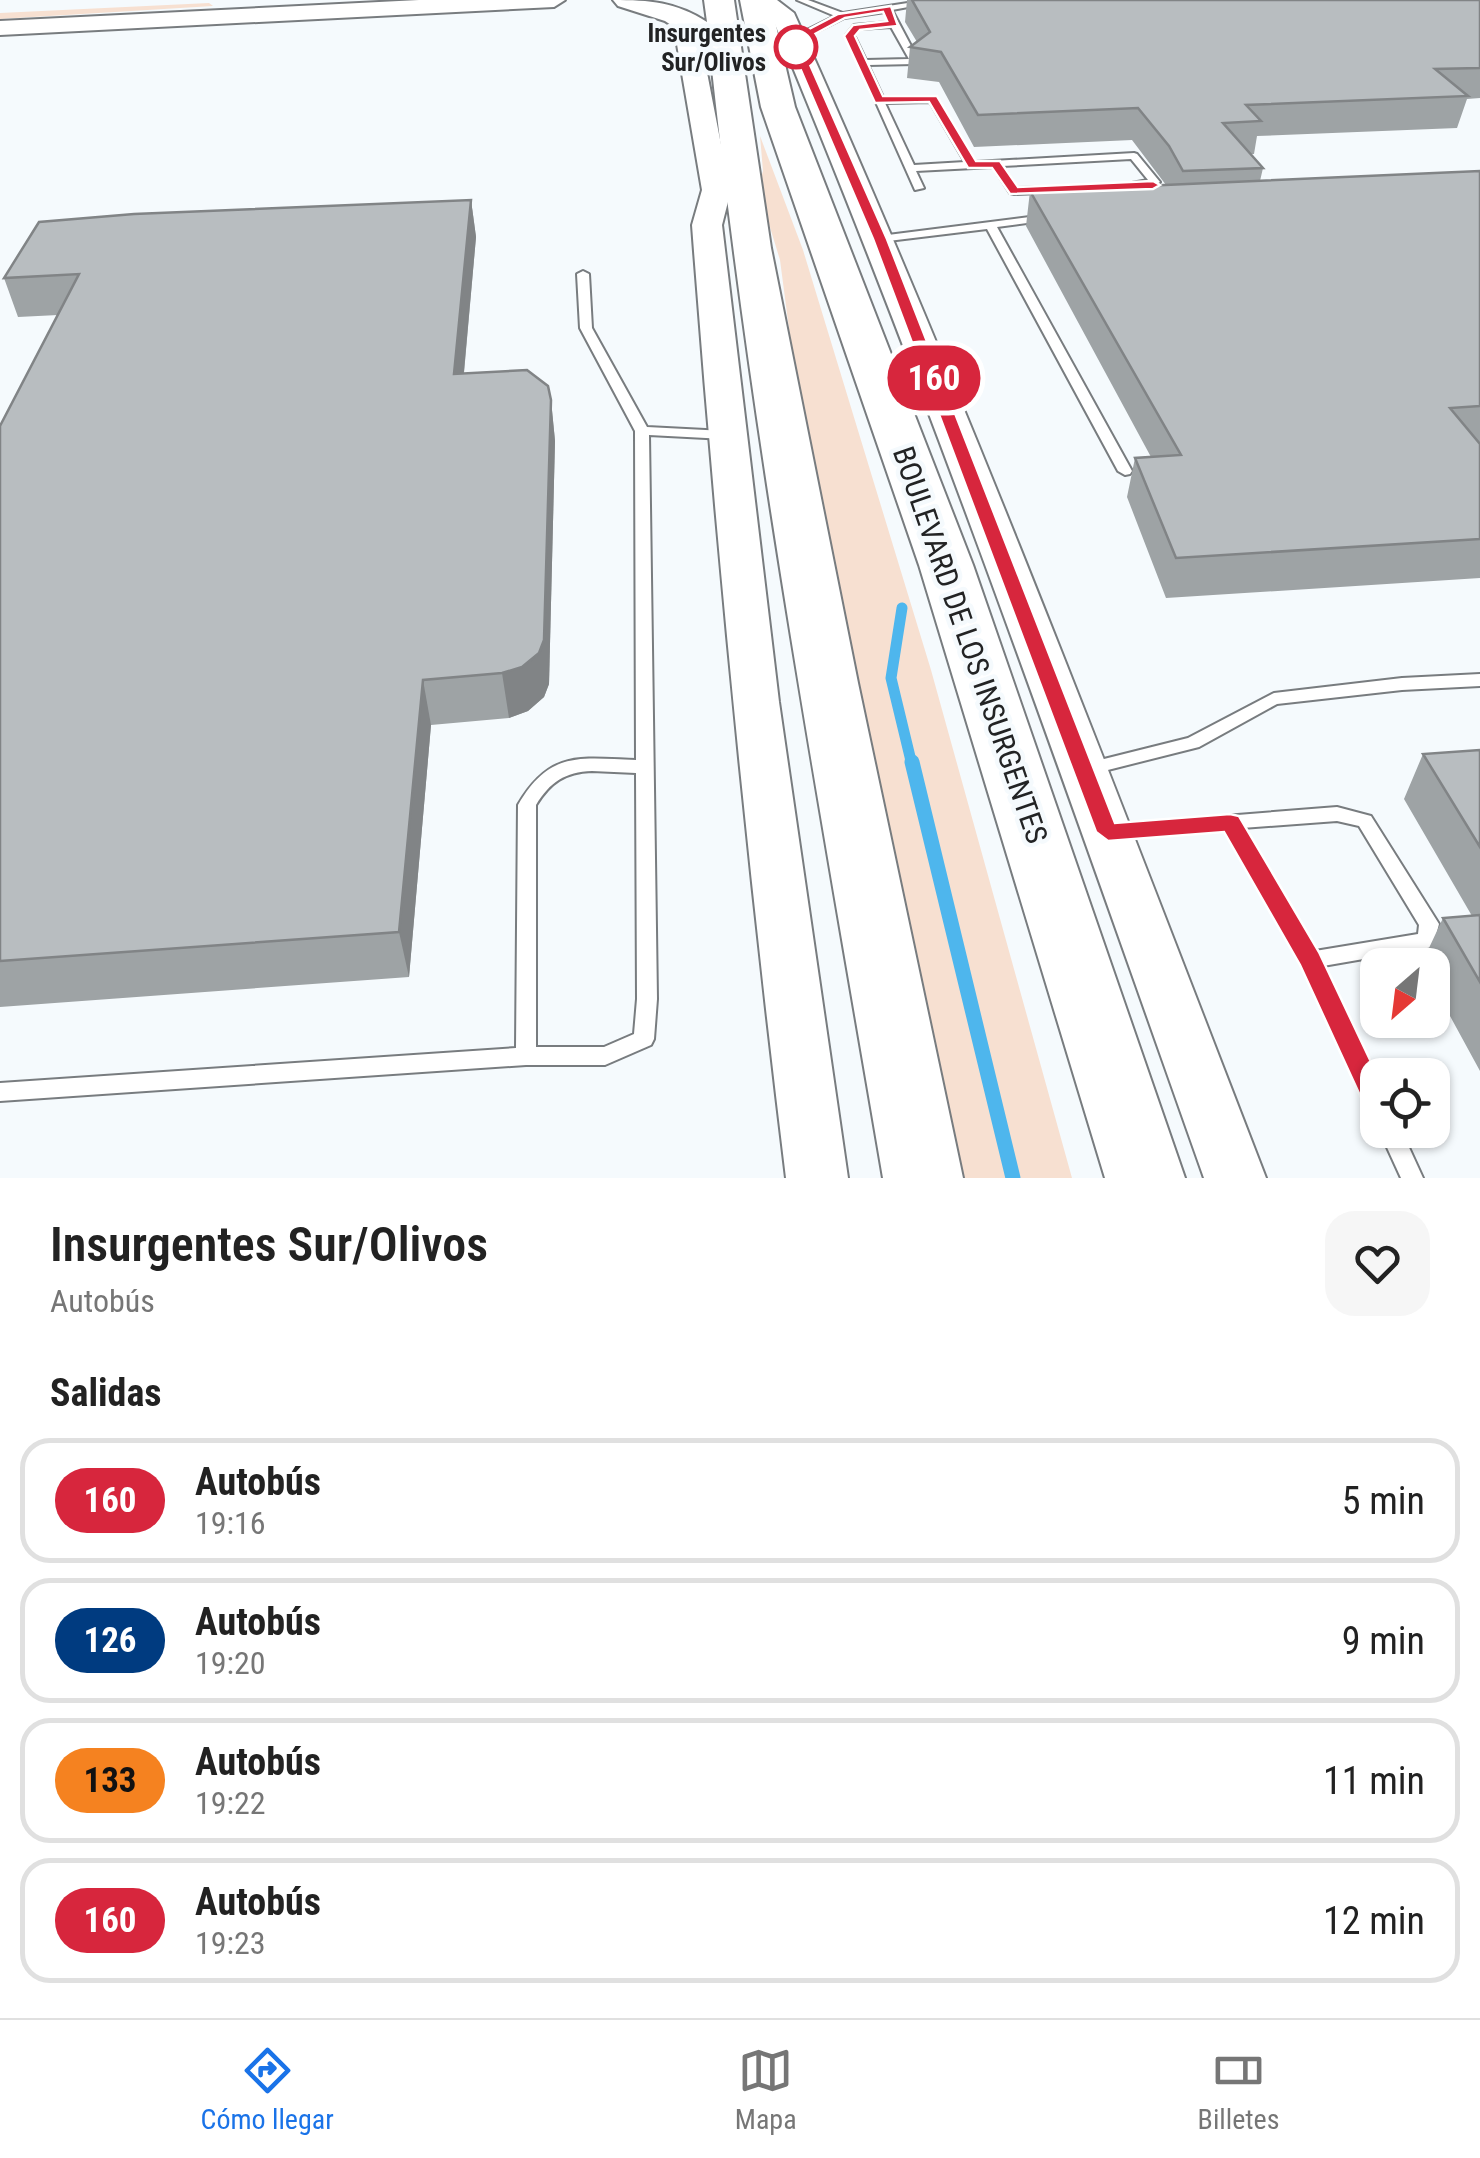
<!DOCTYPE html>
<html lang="es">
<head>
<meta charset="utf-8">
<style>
	:root { --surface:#fff; --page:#f6f6f6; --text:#222; --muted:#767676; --line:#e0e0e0; --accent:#1a73e8 }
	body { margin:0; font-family:"Roboto Condensed",sans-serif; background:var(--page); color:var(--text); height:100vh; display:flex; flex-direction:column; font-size:38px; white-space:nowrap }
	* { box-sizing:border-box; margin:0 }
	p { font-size:32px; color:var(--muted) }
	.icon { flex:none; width:55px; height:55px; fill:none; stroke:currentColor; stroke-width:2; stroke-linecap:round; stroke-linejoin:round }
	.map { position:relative; height:1178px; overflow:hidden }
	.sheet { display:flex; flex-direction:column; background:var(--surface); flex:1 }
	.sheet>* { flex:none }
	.badge { padding:0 20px; border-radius:32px; font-size:35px; line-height:65px }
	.needle { width:65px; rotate:208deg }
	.controls { position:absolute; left:1360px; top:948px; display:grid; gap:20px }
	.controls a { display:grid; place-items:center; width:90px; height:90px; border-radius:20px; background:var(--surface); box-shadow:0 2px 8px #0004; font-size:50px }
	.map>.badge { position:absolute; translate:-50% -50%; box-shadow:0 0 0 5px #fff }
	h2 { padding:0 50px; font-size:38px; line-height:90px }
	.round { display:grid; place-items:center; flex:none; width:105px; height:105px; border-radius:30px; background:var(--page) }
	.overview { display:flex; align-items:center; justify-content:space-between; height:170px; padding:0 50px }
	h1 { font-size:48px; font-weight:600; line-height:75px }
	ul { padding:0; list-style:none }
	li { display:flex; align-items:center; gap:30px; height:125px; margin:0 20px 15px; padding:0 30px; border:5px solid var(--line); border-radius:30px }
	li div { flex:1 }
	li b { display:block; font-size:38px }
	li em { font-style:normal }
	li .badge { min-width:110px; font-weight:700; text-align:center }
	.tabs { display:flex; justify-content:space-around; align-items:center; height:140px; border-top:2px solid var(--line); background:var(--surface); font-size:28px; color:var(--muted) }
	.tabs a { display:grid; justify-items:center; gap:5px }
	.tabs .current { color:var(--accent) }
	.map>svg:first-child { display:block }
	.green { fill:#f7e0d1 }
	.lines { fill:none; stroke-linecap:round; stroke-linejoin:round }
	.stream-far1 { stroke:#4eb6ed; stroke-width:11 }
	.stream { stroke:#4eb6ed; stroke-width:15 }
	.lane-casing { stroke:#787c7f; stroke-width:4 }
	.secondary-casing { stroke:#787c7f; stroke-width:4 }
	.highway-casing { stroke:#787c7f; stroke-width:4 }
	.lane { fill:#fff; fill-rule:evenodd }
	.secondary { fill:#fff; fill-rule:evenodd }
	.highway { fill:#fff; fill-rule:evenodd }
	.wall { fill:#9ea3a5 }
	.shaded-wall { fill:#818486 }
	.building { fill:#b8bdc0; stroke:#818486; stroke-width:2.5 }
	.line { fill:#d7263d; stroke:#fff; stroke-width:2.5 }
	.stop-dot { fill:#fff; stroke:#d7263d; stroke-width:5 }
	.labels { text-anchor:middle; stroke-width:9; stroke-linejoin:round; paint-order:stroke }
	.far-stop-label { font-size:25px; font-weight:bold; fill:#222324; stroke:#f5fafd; text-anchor:end }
	.street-label { font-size:30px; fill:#222324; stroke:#f5fafd }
</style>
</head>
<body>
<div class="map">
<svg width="1480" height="1178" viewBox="0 0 1480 1178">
	<rect width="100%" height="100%" fill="#f5fafd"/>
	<g class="green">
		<polygon points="209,3 213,6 0,19 0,13"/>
		<polygon points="760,136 803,250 931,670 1072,1178 949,1178 793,359 780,260 758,188 763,171"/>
	</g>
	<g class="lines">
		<polyline class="stream-far1" points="902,608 891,678 912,765"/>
		<polyline class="stream" points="912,762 1013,1178"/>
		<g class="lane-casing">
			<g id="lane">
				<path d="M797 0H808L843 13 927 0H946L892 10 919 61 915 64 868 65 883 97H936L975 162 1134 153 1137 154 1160 182 1155 185 1121 189V185L1148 180 1131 159 1002 166 1017 188 1096 186 1097 188 1092 191 1014 194 1010 193 993 167 916 171 924 188 915 190 846 35 854 25 889 22 885 12 844 18 794 43 790 40 791 38 835 16ZM891 27 909 59 866 60 854 35 859 29ZM930 102 965 162 914 165 885 103Z"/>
				<polygon points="1045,215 1049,216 1049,220 997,227 1132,471 1130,474 1125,475 1118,471 987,229 880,242 875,239 880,236"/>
				<path d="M583 271 589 274 592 328 647 427 725 431 732 435 725 439 649 435 657 999 654 1039 651 1045 605 1065H526L0 1101V1083L516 1048 518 805C550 750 580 758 636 760L635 431 580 328 577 274ZM592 771 636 773 637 999 634 1034 604 1047H536V805C550 782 565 772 592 771Z"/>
				<polygon points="1480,674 1480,686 1402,690 1277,704 1199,747 1088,775 1082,773 1079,769 1082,765 1088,763 1188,738 1274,693 1402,678"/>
				<path d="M1337 807 1371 816 1439 924 1433 947 1323 966 1378 1081V1113L1371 1111 1302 964 1225 830 1111 839 1105 837 1102 832 1105 827 1111 825ZM1337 821 1359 826 1419 925 1418 934 1315 951 1242 828Z"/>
				<polygon points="1379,1130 1401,1130 1423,1178 1401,1178"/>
			</g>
		</g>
		<g class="secondary-casing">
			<g id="secondary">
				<polygon points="419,0 565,0 554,7 0,35 0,21"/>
				<path d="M750 0H777L794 13C966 395 1115 787 1266 1178H1204C1066 788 931 398 772 17Z"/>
				<path d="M685 14 697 21 724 160 738 153 752 161 731 190 722 225 779 702 848 1178H786C747 861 716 543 692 225L702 190 673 21Z"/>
			</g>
		</g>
		<g class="highway-casing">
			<g id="highway">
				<path d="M613 0C650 0 676 2 707 22L704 0H734L771 248 858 683 963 1178H883C819 803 750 429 710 51L665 21 618 6Z"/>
				<polygon points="740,0 770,0 795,107 973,565 1185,1178 1105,1178 919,565 761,107"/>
			</g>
		</g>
		<use href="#lane" class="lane"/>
		<use href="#secondary" class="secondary"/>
		<use href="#highway" class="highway"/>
	</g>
	<g class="wall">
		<polygon points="907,0 1480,0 1480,98 1467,99 1457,128 1257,136 1254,154 1251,154 1263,168 1260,181 1480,171 1480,578 1166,598 1127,497 1135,458 1151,457 1026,226 1030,191 1166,185 1132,140 974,147 939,82 907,78 910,47 917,42 905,22"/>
		<polygon points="471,200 476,237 464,373 551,400 555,441 549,684 544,697 528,711 509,718 431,725 409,977 0,1007 0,426 58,315 18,317 4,278"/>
		<polygon points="1480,750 1480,1071 1432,983 1432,965 1423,965 1422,963 1443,918 1472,916 1404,799 1423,754"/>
	</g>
	<g class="shaded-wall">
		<polygon points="471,200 476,237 460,415 454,374"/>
		<polygon points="551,400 555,441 549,684 544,697 528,711 509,718 502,673"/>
		<polygon points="423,680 431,725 409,977 399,932"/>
	</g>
	<g class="building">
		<polygon points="912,0 1480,0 1480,68 1435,69 1468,96 1246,105 1261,121 1223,123 1263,168 1183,171 1169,146 1138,108 978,115 941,52 910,47 930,32"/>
		<polygon points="1480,171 1480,406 1450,408 1480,444 1480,539 1176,558 1135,458 1181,455 1030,191"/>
		<polygon points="471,200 454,374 527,370 548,386 551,400 544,640 539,653 522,667 502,673 423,680 399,932 0,961 0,426 79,274 4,278 39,222 134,214"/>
		<polygon points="1480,750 1480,847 1423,754"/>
		<polygon points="1480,915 1480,982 1443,918"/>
	</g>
	<polygon class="line" points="891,6 898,26 860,30 855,36 883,96 937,96 976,161 1000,161 1018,187 1153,181 1160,185 1153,189 1010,194 992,168 968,168 929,102 875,103 844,36 853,25 887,21 883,12 845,18 800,42 887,239 1115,823 1230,814 1239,816 1319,952 1391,1104 1387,1113 1378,1117 1368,1113 1300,965 1224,832 1108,841 1096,832 873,239 788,40 838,14"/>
	<circle class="stop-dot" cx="796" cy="47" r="20"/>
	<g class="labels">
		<g class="far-stop-label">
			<text x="766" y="42">Insurgentes<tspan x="766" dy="29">Sur/Olivos</tspan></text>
		</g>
		<g class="street-label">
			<text transform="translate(970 645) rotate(71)" y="10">BOULEVARD DE LOS INSURGENTES</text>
		</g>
	</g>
</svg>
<div class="controls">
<a><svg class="needle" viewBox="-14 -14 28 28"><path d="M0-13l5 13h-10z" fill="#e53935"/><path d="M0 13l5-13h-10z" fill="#767676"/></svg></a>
<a><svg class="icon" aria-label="locate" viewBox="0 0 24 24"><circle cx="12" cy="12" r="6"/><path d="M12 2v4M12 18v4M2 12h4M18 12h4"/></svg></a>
</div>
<b class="badge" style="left:934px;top:378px;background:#d7263d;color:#fff">160</b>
</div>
<section class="sheet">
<div class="overview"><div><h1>Insurgentes Sur/Olivos</h1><p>Autobús</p></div><a class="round"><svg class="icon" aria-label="heart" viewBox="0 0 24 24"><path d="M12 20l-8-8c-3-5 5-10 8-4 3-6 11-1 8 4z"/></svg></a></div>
<h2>Salidas</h2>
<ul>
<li><span class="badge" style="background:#d7263d;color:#fff">160</span><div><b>Autobús</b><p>19:16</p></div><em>5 min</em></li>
<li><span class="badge" style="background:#003b80;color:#fff">126</span><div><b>Autobús</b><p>19:20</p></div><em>9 min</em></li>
<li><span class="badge" style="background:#f58220;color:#111">133</span><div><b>Autobús</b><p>19:22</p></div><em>11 min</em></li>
<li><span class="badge" style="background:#d7263d;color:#fff">160</span><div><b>Autobús</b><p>19:23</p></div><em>12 min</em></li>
</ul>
</section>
<nav class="tabs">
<a class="current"><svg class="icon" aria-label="directions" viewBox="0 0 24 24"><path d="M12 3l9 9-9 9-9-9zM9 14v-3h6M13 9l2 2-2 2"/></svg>Cómo llegar</a>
<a><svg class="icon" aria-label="map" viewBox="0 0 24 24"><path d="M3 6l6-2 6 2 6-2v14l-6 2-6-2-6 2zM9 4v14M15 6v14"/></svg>Mapa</a>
<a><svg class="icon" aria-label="tickets" viewBox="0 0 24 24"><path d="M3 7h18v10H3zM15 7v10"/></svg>Billetes</a>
</nav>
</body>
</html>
